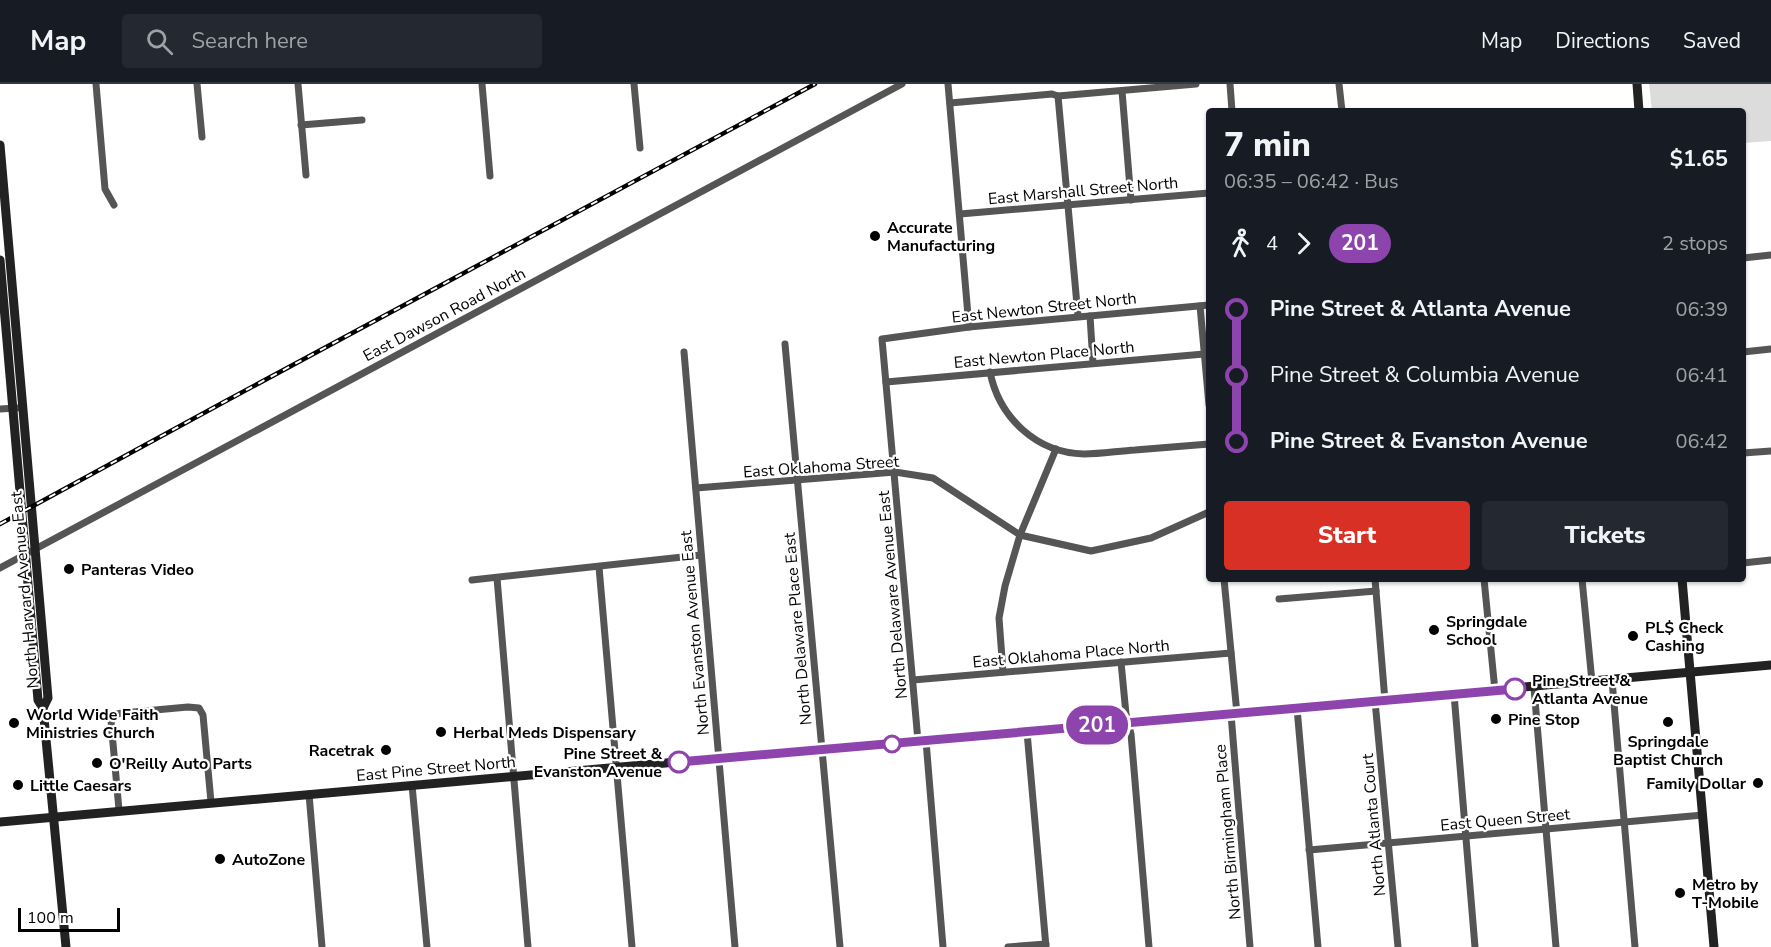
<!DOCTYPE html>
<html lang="en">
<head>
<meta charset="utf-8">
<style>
	:root { --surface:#171b24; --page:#242831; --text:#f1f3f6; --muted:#9ea1a6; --line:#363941; --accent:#d93025 }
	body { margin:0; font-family:"Nunito Sans",sans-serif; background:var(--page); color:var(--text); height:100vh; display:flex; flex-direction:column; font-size:22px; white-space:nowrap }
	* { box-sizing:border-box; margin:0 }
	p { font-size:20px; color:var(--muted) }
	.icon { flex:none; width:33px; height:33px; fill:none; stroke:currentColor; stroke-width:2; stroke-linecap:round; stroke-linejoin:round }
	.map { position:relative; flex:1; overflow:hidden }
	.side { position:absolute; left:1206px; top:24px; width:540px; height:474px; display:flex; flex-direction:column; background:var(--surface); border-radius:6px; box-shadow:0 2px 4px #0004 }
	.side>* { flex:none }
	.badge { padding:0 12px; border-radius:20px; font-size:21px; line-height:39px }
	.scale { position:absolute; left:18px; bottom:15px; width:102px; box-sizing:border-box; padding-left:6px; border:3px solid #000; border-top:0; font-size:16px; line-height:21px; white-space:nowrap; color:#000; -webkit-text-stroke:4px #fff; paint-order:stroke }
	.map>.badge { position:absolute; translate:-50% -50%; box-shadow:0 0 0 3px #fff }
	.legs { display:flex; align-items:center; gap:9px; height:66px; padding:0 18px; font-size:20px }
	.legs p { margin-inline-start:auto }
	.headline { display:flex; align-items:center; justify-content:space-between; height:102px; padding:0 18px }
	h1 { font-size:33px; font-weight:800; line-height:45px }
	.primary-button { display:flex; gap:12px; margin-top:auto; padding:12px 18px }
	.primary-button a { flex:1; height:69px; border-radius:6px; background:var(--accent); color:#fff; font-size:24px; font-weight:800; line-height:69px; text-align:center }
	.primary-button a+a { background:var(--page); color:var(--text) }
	ul { padding:0 18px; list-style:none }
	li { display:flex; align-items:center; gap:21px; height:66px; font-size:22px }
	li i { display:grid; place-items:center; width:9px; height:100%; margin:0 8px; background:currentColor }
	li i::after { content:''; width:15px; height:15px; margin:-8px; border:4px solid; border-radius:50%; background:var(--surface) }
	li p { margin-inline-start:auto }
	li:first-child i { background:linear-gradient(#0000 50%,currentColor 0) }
	li:last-child i { background:linear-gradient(currentColor 50%,#0000 0) }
	header { display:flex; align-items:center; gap:36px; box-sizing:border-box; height:84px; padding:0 30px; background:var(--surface); border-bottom:2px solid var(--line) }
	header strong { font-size:28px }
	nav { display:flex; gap:33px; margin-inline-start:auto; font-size:21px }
	.search { width:420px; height:54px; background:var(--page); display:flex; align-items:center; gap:15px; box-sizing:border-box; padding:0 21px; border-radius:6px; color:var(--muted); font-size:22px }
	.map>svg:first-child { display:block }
	.green { fill:#dcdcdc }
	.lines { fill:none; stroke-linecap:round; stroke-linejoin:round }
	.street { stroke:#555; stroke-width:7 }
	.secondary { stroke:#222; stroke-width:9 }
	.rail-casing { stroke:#000; stroke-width:4.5 }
	.rail { stroke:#fff; stroke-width:2; stroke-dasharray:7; stroke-linecap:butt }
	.line-1-casing { stroke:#fff; stroke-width:14 }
	.line-1 { stroke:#8e44ad; stroke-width:9 }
	.poi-dot { fill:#000; stroke:#fff; stroke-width:2 }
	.stop-1-dot { fill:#fff; stroke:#8e44ad; stroke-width:3 }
	.labels { text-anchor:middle; stroke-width:4.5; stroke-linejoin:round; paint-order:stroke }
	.street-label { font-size:16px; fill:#000; stroke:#fff }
	.poi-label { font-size:16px; font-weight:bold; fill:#000; stroke:#fff; text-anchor:start }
	.stop-label { font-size:16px; font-weight:bold; fill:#000; stroke:#fff; text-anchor:start }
</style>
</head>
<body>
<header>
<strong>Map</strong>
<div class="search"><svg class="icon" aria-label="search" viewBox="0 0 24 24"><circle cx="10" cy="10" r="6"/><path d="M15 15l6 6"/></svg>Search here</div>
<nav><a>Map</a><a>Directions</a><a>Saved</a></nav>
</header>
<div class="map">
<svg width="1771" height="863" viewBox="0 0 1771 863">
	<rect width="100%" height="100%" fill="#fff"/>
	<polygon class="green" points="1649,0 1771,0 1771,57 1743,59 1743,27 1652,27"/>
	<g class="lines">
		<g class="street">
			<polyline points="96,0 105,105 114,121"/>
			<polyline points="197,0 202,53"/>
			<polyline points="298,0 306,91"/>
			<polyline points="482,0 490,92"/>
			<polyline points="634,0 640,64"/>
			<polyline points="948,0 969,243"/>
			<polyline points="1230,0 1232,27"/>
			<polyline points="1339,0 1342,27"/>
			<polyline points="1122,7 1131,116"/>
			<polyline points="1058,12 1078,232"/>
			<polyline points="950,19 1052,10 1058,12 1196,0"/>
			<polyline points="301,41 362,36"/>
			<polyline points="960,130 1209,109"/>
			<polyline points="1743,174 1771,171"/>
			<polyline points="1200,222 1209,321"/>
			<polyline points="1090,232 1093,279"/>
			<polyline points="785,260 840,863"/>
			<polyline points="684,268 735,863"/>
			<polyline points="1743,268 1771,265"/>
			<path d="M990 288C999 333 1036 369 1084 370 1101 370 1118 367 1135 366 1160 364 1184 362 1209 360"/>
			<polyline points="886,298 1204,270"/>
			<polyline points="0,325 17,324"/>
			<polyline points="1743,369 1771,367"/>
			<polyline points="696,404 895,388 933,394 1020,451 1091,467 1151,454 1209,428"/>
			<polyline points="1743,479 1771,476"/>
			<polyline points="599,483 632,863"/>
			<polyline points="0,484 902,0"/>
			<polyline points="497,494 528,863"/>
			<polyline points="1224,495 1237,630"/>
			<polyline points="1375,495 1385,617"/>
			<polyline points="1484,495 1495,607"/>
			<polyline points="1582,495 1592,598"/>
			<polyline points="472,496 701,471"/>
			<polyline points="1279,515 1376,507"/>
			<polyline points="1121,578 1126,630 1131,650 1149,863"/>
			<polyline points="1003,588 999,534 1005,502 1020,451 1056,365"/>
			<polyline points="913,596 1231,569"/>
			<polyline points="1612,596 1635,863"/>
			<polyline points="1534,604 1556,863"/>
			<polyline points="1454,610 1475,863"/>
			<polyline points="1375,617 1398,863"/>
			<polyline points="1297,624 1318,863"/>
			<polyline points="1231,630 1250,863"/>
			<polyline points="1027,648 1046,863"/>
			<polyline points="918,657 882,255 969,243 1209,221"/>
			<polyline points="926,657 943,863"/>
			<polyline points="412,701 427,863"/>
			<polyline points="309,710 322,863"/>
			<polyline points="119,726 111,637 117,630 122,629 188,623 199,624 203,631 211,718"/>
			<polyline points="1309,766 1703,731"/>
			<polyline points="1008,863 1046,860"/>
		</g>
		<g class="secondary">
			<polyline points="1637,0 1639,27"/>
			<polyline points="0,61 48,614 43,624"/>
			<polyline points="0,176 38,616 43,624 66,863"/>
			<polyline points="1682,495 1714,863"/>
			<polyline points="0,738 1771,581"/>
		</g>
		<g class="rail-casing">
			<polyline id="rail" points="0,440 224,318 815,0"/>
		</g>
		<use href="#rail" class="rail"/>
	</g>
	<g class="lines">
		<g class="line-1-casing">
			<polyline id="line-1" points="679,678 1515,605"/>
		</g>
		<use href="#line-1" class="line-1"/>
	</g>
	<g class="poi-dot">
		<circle cx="875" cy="152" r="6"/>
		<circle cx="69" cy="485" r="6"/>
		<circle cx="1434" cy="546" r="6"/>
		<circle cx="1633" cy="552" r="6"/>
		<circle cx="1496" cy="635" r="6"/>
		<circle cx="1668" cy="638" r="6"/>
		<circle cx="14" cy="639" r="6"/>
		<circle cx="441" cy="648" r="6"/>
		<circle cx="386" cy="666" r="6"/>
		<circle cx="97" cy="679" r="6"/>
		<circle cx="1758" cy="699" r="6"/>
		<circle cx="18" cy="701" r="6"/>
		<circle cx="220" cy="775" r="6"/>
		<circle cx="1680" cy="809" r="6"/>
	</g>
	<g class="stop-1-dot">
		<circle cx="1515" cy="605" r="10"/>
		<circle cx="892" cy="660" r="8"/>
		<circle cx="679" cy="678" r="10"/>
	</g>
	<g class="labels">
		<g class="street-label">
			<text transform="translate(1083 106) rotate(-5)" y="6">East Marshall Street North</text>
			<text transform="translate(1044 223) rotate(-6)" y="6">East Newton Street North</text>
			<text transform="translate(444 230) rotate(-28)" y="6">East Dawson Road North</text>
			<text transform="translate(1044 270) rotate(-5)" y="6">East Newton Place North</text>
			<text transform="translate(821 382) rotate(-4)" y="6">East Oklahoma Street</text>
			<text transform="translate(24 506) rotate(-95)" y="6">North Harvard Avenue East</text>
			<text transform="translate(892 511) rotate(-95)" y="6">North Delaware Avenue East</text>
			<text transform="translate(797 545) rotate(-95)" y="6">North Delaware Place East</text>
			<text transform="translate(694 549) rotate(-95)" y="6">North Evanston Avenue East</text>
			<text transform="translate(1071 569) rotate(-5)" y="6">East Oklahoma Place North</text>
			<text transform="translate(436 684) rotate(-5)" y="6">East Pine Street North</text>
			<text transform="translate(1505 735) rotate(-5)" y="6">East Queen Street</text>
			<text transform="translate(1373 741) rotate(-95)" y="6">North Atlanta Court</text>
			<text transform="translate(1227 748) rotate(-95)" y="6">North Birmingham Place</text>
		</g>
		<g class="poi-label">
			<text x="887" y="149">Accurate<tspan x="887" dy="18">Manufacturing</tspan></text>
			<text x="81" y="491">Panteras Video</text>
			<text x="1446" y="543">Springdale<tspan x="1446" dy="18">School</tspan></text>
			<text x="1645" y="549">PL$ Check<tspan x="1645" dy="18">Cashing</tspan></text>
			<text x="26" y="636">World Wide Faith<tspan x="26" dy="18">Ministries Church</tspan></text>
			<text x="1508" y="641">Pine Stop</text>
			<text x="453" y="654">Herbal Meds Dispensary</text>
			<text x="1668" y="663" text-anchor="middle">Springdale<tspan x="1668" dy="18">Baptist Church</tspan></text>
			<text x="374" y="672" text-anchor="end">Racetrak</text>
			<text x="109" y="685">O'Reilly Auto Parts</text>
			<text x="1746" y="705" text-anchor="end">Family Dollar</text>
			<text x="30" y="707">Little Caesars</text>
			<text x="232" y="781">AutoZone</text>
			<text x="1692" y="806">Metro by<tspan x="1692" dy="18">T-Mobile</tspan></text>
		</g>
		<g class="stop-label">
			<text x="1532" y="602">Pine Street &amp;<tspan x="1532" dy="18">Atlanta Avenue</tspan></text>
			<text x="662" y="675" text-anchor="end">Pine Street &amp;<tspan x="662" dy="18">Evanston Avenue</tspan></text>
		</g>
	</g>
</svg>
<div class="scale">100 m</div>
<b class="badge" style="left:1097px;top:641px;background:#8e44ad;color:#fff">201</b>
<section class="side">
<div class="headline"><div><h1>7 min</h1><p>06:35 – 06:42 · Bus</p></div><b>$1.65</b></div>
<div class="legs"><svg class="icon" aria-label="walk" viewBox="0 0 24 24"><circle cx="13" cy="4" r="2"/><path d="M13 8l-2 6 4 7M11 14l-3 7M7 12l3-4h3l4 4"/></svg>4<svg class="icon" aria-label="forward" viewBox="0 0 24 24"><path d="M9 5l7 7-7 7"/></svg><b class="badge" style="background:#8e44ad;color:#fff">201</b><p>2 stops</p></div>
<ul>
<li><i style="color:#8e44ad"></i><b>Pine Street &amp; Atlanta Avenue</b><p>06:39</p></li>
<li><i style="color:#8e44ad"></i><span>Pine Street &amp; Columbia Avenue</span><p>06:41</p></li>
<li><i style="color:#8e44ad"></i><b>Pine Street &amp; Evanston Avenue</b><p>06:42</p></li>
</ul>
<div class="primary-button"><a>Start</a><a>Tickets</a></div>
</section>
</div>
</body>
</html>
